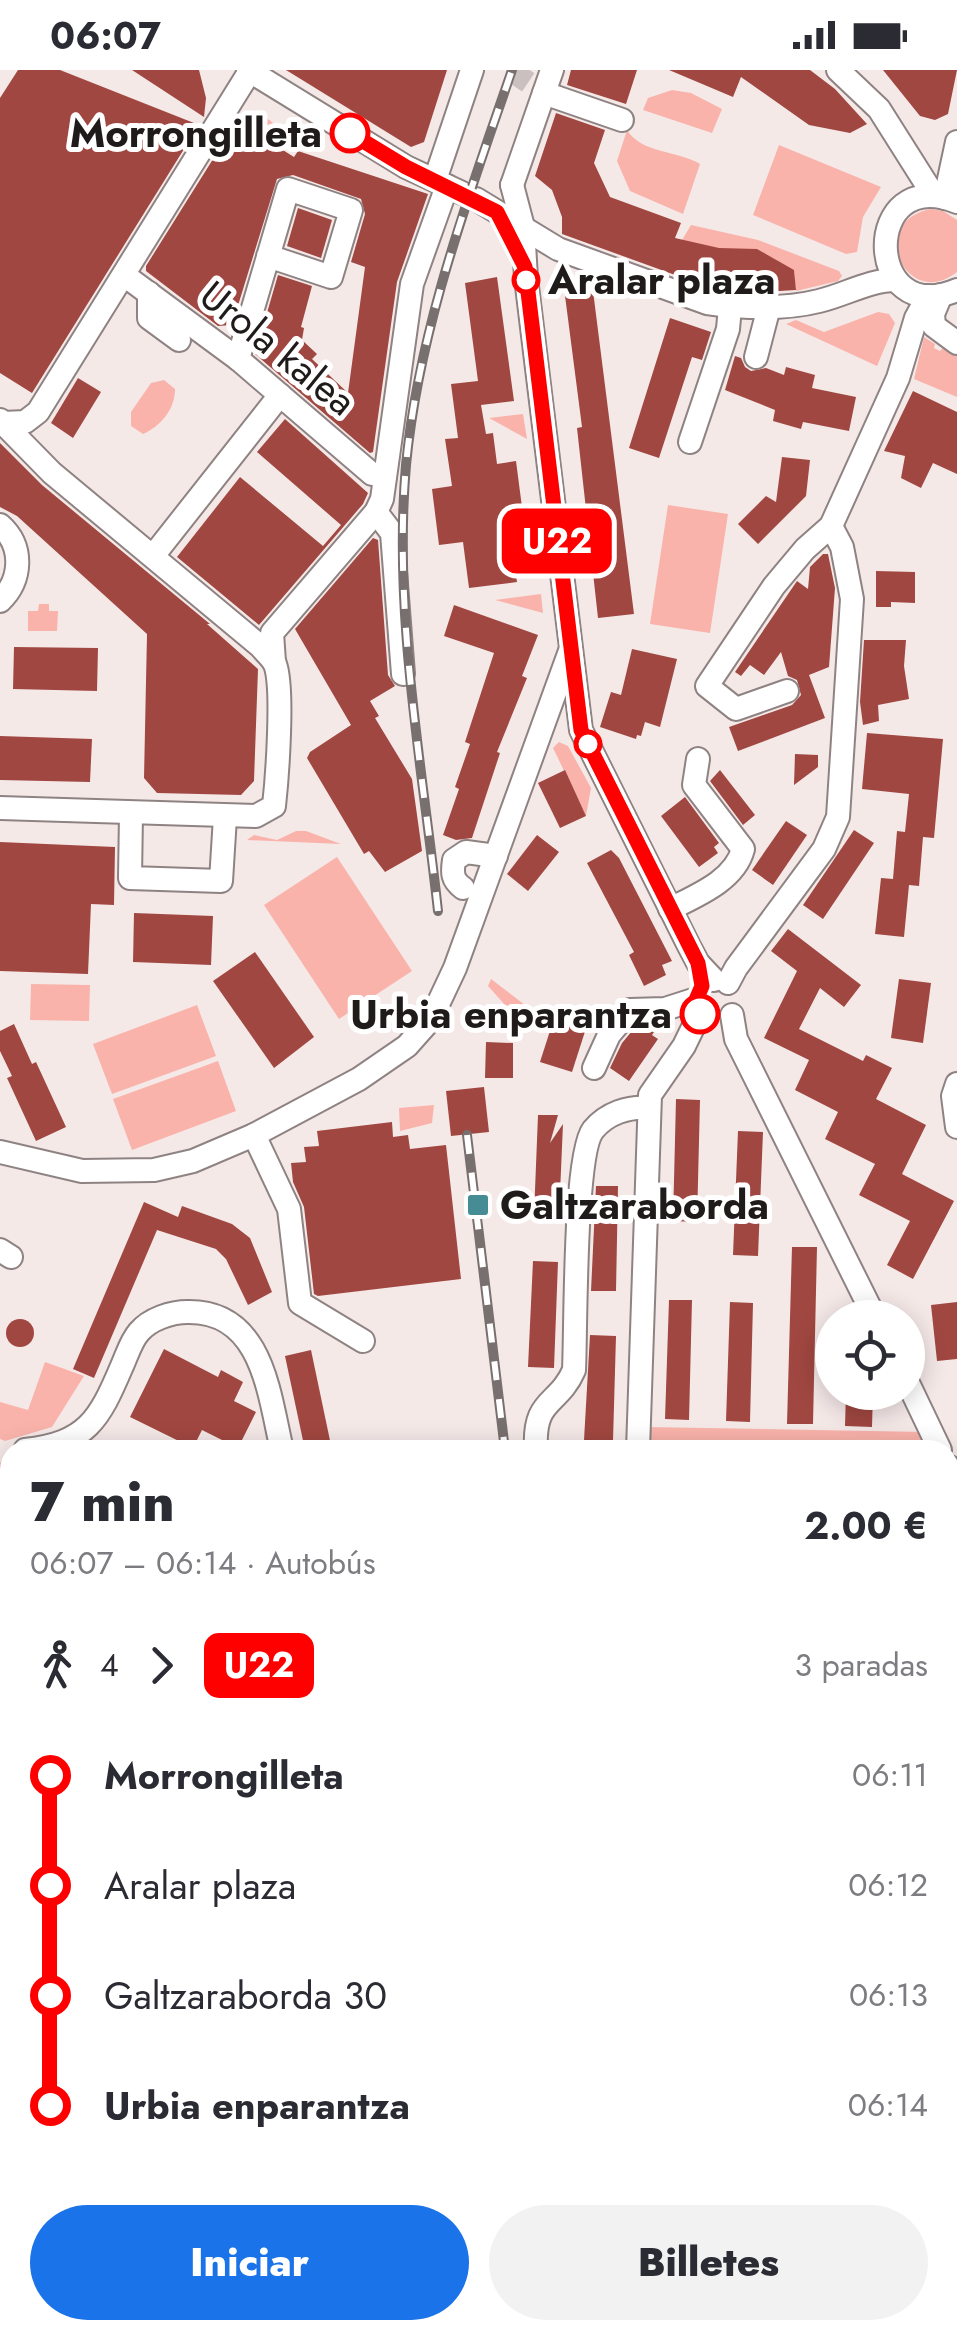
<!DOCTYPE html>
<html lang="es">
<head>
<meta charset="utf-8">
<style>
	:root { --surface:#fff; --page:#f2f2f3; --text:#2b2b33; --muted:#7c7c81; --accent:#1a73e8 }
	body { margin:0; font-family:Jost,sans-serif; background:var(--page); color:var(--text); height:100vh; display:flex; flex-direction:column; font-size:38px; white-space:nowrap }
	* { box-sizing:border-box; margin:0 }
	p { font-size:32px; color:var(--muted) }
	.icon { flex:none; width:55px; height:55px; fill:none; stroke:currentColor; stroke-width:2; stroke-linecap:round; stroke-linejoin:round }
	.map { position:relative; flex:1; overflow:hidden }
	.sheet { position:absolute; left:0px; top:1370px; width:958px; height:900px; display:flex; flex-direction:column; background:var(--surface); border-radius:30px 30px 0 0; box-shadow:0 5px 25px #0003 }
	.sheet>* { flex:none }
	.badge { padding:0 20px; border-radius:15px; font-size:35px; line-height:65px }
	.fabs { position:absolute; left:815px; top:1230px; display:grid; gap:20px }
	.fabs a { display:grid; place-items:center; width:110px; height:110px; border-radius:50%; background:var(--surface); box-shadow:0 5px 25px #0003; font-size:50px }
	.map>.badge { position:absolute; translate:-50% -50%; box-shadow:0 0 0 5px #fff }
	.legs { display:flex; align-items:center; gap:15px; height:110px; padding:0 30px; font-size:32px }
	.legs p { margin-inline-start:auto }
	.overview { display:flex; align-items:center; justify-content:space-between; height:170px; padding:0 30px }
	h1 { font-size:55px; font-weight:800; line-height:75px }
	.button { display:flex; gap:20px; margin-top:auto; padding:20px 30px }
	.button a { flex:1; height:115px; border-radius:60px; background:var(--accent); color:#fff; font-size:40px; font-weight:800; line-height:115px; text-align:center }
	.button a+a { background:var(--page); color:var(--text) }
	ul { padding:0 30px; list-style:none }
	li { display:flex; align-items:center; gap:35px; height:110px; font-size:38px }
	li i { display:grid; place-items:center; width:15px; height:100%; margin:0 12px; background:currentColor }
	li i::after { content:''; width:25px; height:25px; margin:-12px; border:8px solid; border-radius:50%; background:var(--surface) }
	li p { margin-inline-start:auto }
	li:first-child i { background:linear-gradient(#0000 50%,currentColor 0) }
	li:last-child i { background:linear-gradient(currentColor 50%,#0000 0) }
	.status { display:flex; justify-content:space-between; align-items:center; height:70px; padding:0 50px; background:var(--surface); direction:ltr }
	.status svg { height:28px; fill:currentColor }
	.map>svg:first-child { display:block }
	.green { fill:#f9b3ab }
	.building { fill:#a14741 }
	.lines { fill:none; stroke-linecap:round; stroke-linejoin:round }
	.minor-tunnel { stroke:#cac0bf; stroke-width:22; stroke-dasharray:22 11; stroke-linecap:butt }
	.minor-casing { stroke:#8e8382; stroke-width:26 }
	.minor { stroke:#fff; stroke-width:22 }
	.rail-casing { stroke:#78706f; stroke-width:10 }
	.rail { stroke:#fff; stroke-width:6; stroke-dasharray:19; stroke-linecap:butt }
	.line-1-casing { stroke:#fff; stroke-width:22 }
	.line-1 { stroke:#f00; stroke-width:15 }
	.stop-1-dot { fill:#fff; stroke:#f00; stroke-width:5 }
	.poi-dot { fill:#458c94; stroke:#fff; stroke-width:4 }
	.labels { text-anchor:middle; stroke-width:10; stroke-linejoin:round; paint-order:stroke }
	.stop-label { font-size:40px; font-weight:bold; fill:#1f1b1a; stroke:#fff; text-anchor:end }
	.street-label { font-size:40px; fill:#1f1b1a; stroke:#fff }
	.poi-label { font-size:40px; font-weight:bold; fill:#1f1b1a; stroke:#fff; text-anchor:start }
</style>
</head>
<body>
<div class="status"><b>06:07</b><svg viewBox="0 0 49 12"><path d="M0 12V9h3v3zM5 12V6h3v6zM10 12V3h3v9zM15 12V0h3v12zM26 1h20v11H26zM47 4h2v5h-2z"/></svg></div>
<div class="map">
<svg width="957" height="2270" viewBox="0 0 957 2270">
	<rect width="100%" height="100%" fill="#f5e9e8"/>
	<g class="green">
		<polygon points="672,20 691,23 722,39 712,63 643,40 648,28"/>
		<path d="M243 41C255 41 271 48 277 58L275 64 269 66 234 55Z"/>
		<path d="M627 60C642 84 677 80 700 94L683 144 630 121 617 91Z"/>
		<polygon points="779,75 881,117 863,147 857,182 846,184 753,145"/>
		<path d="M931 139 943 141 957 150V202C907 242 864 152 931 139Z"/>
		<polygon points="691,155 758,170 839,201 842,206 838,211 796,221 794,200 682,170"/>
		<polygon points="878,242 889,244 895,253 877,296 786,254 796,250 824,262"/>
		<polygon points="924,267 935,274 934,278 940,281 943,278 957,285 957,327 914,309"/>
		<path d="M164 310 175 319C175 339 161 356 143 364L131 356V342L151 313Z"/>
		<polygon points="523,344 527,369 489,348"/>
		<polygon points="668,435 728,444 710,563 650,554"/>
		<polygon points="541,524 543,543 495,530"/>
		<polygon points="39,534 49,534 49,541 58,541 57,561 28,561 28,541 38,541"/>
		<polygon points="559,672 568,676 591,718 586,746 553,678"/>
		<polygon points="296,761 306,761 341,774 247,770 254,765 277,770"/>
		<polygon points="337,787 412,901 339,949 264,835"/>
		<polygon points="491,909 525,935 523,955 488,916"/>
		<polygon points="31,914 90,915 89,951 30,950"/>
		<polygon points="197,935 216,986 112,1024 93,974"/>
		<polygon points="218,991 236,1041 132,1080 113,1029"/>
		<polygon points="434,1035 432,1053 400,1061 399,1038"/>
		<polygon points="45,1292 84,1306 52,1357 5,1371 0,1369 0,1332 28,1340"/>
		<polygon points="646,1357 925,1362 920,1380 650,1380"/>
		<polygon points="0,1392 10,1393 10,1562 0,1570"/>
		<rect x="948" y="1593" width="9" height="634"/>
		<polygon points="364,2260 425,2260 426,2270 364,2270"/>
	</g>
	<g class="building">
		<polygon points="18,0 60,0 199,55 32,323 0,303 0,28"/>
		<polygon points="132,0 199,0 206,28 204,47"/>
		<polygon points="286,0 447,0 424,72 411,77"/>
		<polygon points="571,0 637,0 626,34 567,15"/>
		<polygon points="669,0 810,0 835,19 867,54 850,63 809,55 741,7 733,27"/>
		<polygon points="883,0 957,0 948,44 935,50 920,46"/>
		<polygon points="556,43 605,60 594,93 610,127 681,153 675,168 719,178 757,179 794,200 796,220 763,222 711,218 562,164 562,147 552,120 535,106"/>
		<polygon points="230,62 278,77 294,87 298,81 428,124 397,212 373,382 370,383 255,284 278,205 312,216 301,257 304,258 302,270 317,284 312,289 348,323 365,197 351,192 365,144 361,129 293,105 277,109 232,255 218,256 146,201 146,196"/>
		<polygon points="298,138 332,150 321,188 287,176"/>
		<polygon points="497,207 514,331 481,335 486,364 493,363 497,394 516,391 529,491 514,493 517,512 469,518 463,472 439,475 432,419 452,416 445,369 458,368 451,314 478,311 465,213"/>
		<polygon points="592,213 634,544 598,548 577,358 582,357 564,218"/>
		<polygon points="670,248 711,262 702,290 692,287 659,388 629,378"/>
		<polygon points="735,286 741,288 745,297 751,301 766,298 784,305 786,297 815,305 812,318 856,327 849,361 803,352 801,359 773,351 775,340 725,320"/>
		<polygon points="78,308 101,322 73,368 51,353"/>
		<polygon points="913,321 957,342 957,404 933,393 921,418 901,408 905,386 884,381"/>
		<polygon points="285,349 368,423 363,434 259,555 177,487 240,407 323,476 341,455 257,382"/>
		<polygon points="0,373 42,415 210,554 207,554 258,599 254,711 241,725 157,723 144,708 147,564 17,446 0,437"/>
		<polygon points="782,387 810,390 806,426 758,474 738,454 766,426 776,432"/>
		<polygon points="373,468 378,470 388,605 395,616 370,631 379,646 375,648 412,709 422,781 385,802 369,781 364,784 307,688 310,682 351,655 295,559"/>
		<polygon points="823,484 828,484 835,518 829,597 809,605 825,648 738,681 729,657 792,635 801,625 797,610 788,606 781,582 764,605 750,595 741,606 735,602 797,511 808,519 810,497"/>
		<polygon points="876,501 915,502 915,533 891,532 891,537 876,537"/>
		<polygon points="454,535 538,565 522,606 527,608 497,682 500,683 472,768 456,770 443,765 459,719 455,717 470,674 465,672 494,583 444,566"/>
		<polygon points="864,570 906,570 904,596 909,629 878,635 879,651 863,655 860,632"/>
		<polygon points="14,577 98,578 97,621 13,619"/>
		<polygon points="632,579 677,589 660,657 645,652 641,666 637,665 636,669 600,657 611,622 621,625"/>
		<polygon points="867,663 943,669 934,768 923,767 919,816 909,815 904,867 875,864 881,808 893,809 897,761 905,762 909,724 862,719"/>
		<polygon points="0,666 92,669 90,712 0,710"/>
		<polygon points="795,684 818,685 818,697 794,715"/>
		<polygon points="565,700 586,746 560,758 538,713"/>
		<polygon points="720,700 755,745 743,755 710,711"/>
		<polygon points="685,727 719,773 714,777 718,783 699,797 661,746"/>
		<polygon points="786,751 807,765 773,815 752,800"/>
		<polygon points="854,760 874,773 823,849 803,835"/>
		<polygon points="537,765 559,782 528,821 507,804"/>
		<polygon points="0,772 115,777 114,835 91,834 88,904 0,901"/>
		<polygon points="611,780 619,788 672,891 662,895 666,905 644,916 629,885 634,882 587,793"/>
		<polygon points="134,843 213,846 211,895 133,892"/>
		<polygon points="788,859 861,915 844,937 820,918 799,959 863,991 866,985 892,998 876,1029 926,1055 902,1104 954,1131 913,1209 887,1195 910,1151 859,1125 875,1094 825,1069 838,1042 795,1020 809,990 764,968 797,901 771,881"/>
		<polygon points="255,882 314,967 274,998 213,911"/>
		<polygon points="899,909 931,913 923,973 891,968"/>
		<polygon points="557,939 589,949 572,1002 540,992"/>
		<polygon points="14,954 32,994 36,992 66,1057 36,1071 7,1008 12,1006 0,981 0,961"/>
		<polygon points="649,954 656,959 652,965 658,969 629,1011 610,998 622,973 637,955"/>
		<polygon points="486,972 513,973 513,1008 485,1008"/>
		<polygon points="484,1017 489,1062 451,1066 446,1021"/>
		<polygon points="676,1029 700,1030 697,1152 673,1151"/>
		<polygon points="538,1045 558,1045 550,1073 563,1054 559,1146 534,1145"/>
		<polygon points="392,1052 393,1067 408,1065 410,1079 446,1075 461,1209 318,1226 314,1224 304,1137 293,1112 291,1093 306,1092 304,1077 319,1076 317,1061"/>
		<polygon points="738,1061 763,1062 758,1186 733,1185"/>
		<polygon points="596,1116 618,1116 616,1221 591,1221"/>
		<polygon points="144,1132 178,1147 182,1136 232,1154 250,1168 272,1222 248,1235 226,1189 216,1179 157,1160 94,1308 73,1299"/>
		<polygon points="792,1177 817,1177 813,1354 787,1354"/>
		<polygon points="533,1191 558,1192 554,1298 528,1297"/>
		<polygon points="669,1230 692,1230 689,1350 665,1349"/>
		<polygon points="730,1232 753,1233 750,1352 726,1351"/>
		<polygon points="957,1232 957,1289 937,1291 931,1235"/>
		<circle cx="20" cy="1263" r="14"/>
		<polygon points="590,1265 616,1266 613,1371 584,1370"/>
		<polygon points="164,1279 218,1307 221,1300 243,1312 234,1331 256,1342 238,1378 202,1360 193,1378 130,1347"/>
		<polygon points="311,1280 332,1380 305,1380 285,1286"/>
		<polygon points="846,1322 873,1322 872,1357 845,1356"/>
	</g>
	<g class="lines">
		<polyline class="minor-tunnel" points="510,0 544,23"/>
		<g class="minor-casing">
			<g id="minor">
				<polyline points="248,0 406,97 462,123"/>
				<polyline points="838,0 879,39 934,126"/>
				<polyline points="544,23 622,50"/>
				<polyline points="435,110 472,0"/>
				<polyline points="512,115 523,157 526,208 581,660 689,876 698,893 714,910"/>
				<polyline points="512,115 552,0"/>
				<polyline points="945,128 957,72"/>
				<path d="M476 129 558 179 707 233C743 238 783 240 819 231 845 225 869 210 896 210"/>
				<path d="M957 132C861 93 863 260 957 220"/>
				<polyline points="124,205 238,289 372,404 385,406"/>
				<polyline points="149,223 149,248 179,270"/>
				<polyline points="941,225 933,244 934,256 957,273"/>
				<polyline points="756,287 769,237"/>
				<polyline points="238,289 288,119 351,140 331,207 268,186"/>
				<path d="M0 350 52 403 260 576C265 582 272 588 275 594 284 618 277 709 274 736L256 746 0 738"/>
				<polyline points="3,353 25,352 38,342 250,1"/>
				<polyline points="690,372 728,259 730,237"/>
				<polyline points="376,442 392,463 403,604"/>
				<path d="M0 455C24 476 22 510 0 531"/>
				<polyline points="153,486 280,325"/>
				<polyline points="274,592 272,563 376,442 382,429 412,214 447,116"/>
				<polyline points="787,621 736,639 707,616 774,516 805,479 831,456 898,308 916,248 928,226"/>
				<polyline points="131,744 130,808 221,811 225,747"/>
				<path d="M463 818C452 810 452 803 454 790L466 782 496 786"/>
				<path d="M670 839C698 825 735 810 743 779L694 715 698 689"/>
				<polyline points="728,913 736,898 824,779 838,747 852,529 842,477 831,456"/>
				<polyline points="732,945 736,969 875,1248"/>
				<polyline points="594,998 609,965 630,940 665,939 696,929"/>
				<polyline points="957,1014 953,1026 957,1057"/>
				<polyline points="254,1065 289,1139 300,1233 363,1271"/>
				<polyline points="0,1082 82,1101 154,1100 193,1091 254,1065 359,1009 407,976 431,949 455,898 570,581"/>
				<polyline points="0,1180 11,1187"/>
				<polyline points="908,1313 940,1380"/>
				<path d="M25 1380C87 1373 99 1350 122 1296 127 1285 131 1271 139 1262 150 1249 171 1242 188 1242 263 1241 269 1325 282 1380"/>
				<path d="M536 1380C533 1327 558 1337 574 1300 576 1259 574 1085 593 1060 607 1043 629 1036 649 1038"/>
				<polyline points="638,1380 650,1025 684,976 700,943"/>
				<polyline points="948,1396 957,1414"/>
				<polyline points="0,1487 10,1480"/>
				<polyline points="0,1581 10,1577"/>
				<polyline points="0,1685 10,1692"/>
				<polyline points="0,2133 10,2145"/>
				<polyline points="948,2243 957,2246"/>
				<polyline points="115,2260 125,2270"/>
				<polyline points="234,2260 244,2270"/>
				<polyline points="350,2260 350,2270"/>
				<polyline points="9,2270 12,2260"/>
				<polyline points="592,2270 596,2260"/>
				<polyline points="775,2270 783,2260"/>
				<polyline points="909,2270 913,2260"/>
			</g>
		</g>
		<use href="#minor" class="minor"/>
		<g class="rail-casing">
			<g id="rail">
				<path d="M438 841C422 694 393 543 406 395 419 258 468 129 512 0"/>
				<polyline points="467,1065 505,1380"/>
			</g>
		</g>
		<use href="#rail" class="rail"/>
	</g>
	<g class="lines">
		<g class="line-1-casing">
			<polyline id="line-1" points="350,63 406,97 497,142 525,197 581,660 698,893 702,916 696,930 700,944"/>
		</g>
		<use href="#line-1" class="line-1"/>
	</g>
	<g class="stop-1-dot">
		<circle cx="350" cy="63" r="18"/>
		<circle cx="526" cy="210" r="12"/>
		<circle cx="588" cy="674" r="12"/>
		<circle cx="700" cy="944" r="18"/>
	</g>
	<rect class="poi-dot" x="466" y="1123" width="24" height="24" rx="5"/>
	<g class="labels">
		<g class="stop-label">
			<text x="322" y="77">Morrongilleta</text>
			<text x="548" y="224" text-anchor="start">Aralar plaza</text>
			<text x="672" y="958">Urbia enparantza</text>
		</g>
		<g class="street-label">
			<text transform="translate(278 278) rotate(39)" y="14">Urola kalea</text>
		</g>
		<g class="poi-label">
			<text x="500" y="1149">Galtzaraborda</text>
		</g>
	</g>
</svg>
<div class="fabs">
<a><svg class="icon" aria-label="locate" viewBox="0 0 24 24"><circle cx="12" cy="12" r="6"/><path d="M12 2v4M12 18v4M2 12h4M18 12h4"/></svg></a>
</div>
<b class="badge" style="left:557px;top:471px;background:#f00;color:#fff">U22</b>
<section class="sheet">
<div class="overview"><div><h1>7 min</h1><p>06:07 – 06:14 · Autobús</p></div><b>2.00 €</b></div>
<div class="legs"><svg class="icon" aria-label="walk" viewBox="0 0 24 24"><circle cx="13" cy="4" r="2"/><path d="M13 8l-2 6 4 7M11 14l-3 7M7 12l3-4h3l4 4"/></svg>4<svg class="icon" aria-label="forward" viewBox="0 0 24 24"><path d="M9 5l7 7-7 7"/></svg><b class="badge" style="background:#f00;color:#fff">U22</b><p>3 paradas</p></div>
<ul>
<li><i style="color:#f00"></i><b>Morrongilleta</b><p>06:11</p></li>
<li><i style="color:#f00"></i><span>Aralar plaza</span><p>06:12</p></li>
<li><i style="color:#f00"></i><span>Galtzaraborda 30</span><p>06:13</p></li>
<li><i style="color:#f00"></i><b>Urbia enparantza</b><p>06:14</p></li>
</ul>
<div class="button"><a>Iniciar</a><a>Billetes</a></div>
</section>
</div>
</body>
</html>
